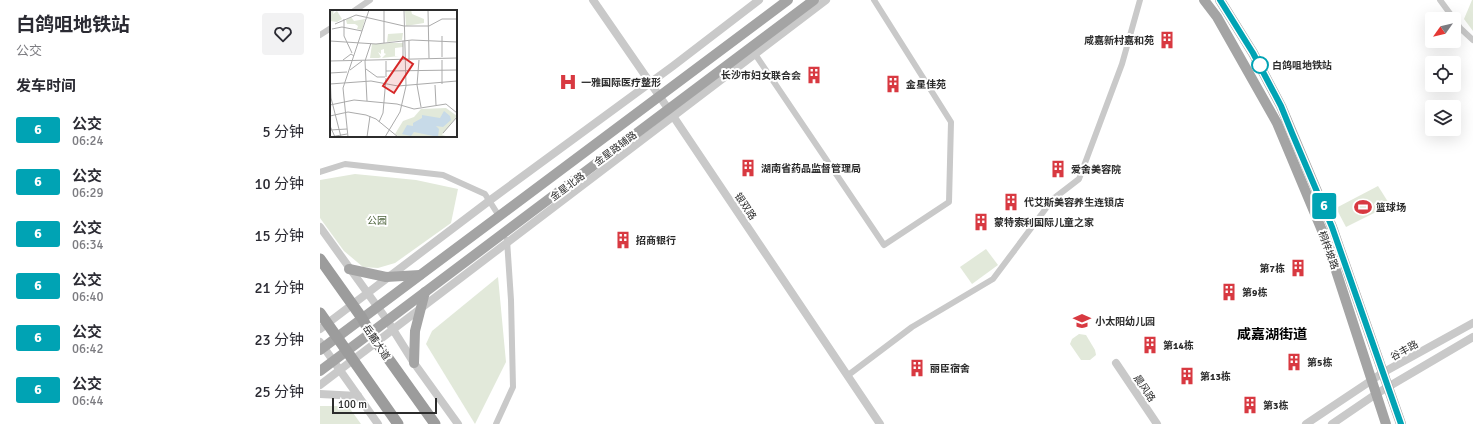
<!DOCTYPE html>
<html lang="zh">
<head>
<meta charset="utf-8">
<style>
	:root { --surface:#fff; --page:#f2f2f3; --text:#2b2b33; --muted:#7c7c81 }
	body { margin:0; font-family:Signika,"Noto Sans SC",sans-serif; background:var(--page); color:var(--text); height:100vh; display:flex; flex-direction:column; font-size:15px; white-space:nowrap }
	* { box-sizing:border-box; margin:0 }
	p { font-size:13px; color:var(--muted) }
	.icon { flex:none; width:22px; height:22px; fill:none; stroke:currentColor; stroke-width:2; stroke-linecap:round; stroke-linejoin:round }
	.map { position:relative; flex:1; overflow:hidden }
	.drawer { display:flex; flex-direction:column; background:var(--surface); width:320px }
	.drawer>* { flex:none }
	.badge { padding:0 8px; border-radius:3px; font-size:14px; line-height:26px }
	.needle { width:26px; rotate:236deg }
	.tools { position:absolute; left:1105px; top:12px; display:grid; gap:8px }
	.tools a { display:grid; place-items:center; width:36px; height:36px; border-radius:4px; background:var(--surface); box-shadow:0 4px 16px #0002; font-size:20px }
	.scale { position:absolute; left:12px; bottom:10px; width:105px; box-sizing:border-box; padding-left:4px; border:2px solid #2c2c2c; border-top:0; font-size:11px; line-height:14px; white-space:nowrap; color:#2c2c2c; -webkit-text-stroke:3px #fff; paint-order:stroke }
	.map>.badge { position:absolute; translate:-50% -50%; box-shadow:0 0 0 2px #fff }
	h2 { padding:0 16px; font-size:15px; line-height:36px }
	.round { display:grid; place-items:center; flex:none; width:42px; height:42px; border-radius:4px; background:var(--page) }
	.overview { display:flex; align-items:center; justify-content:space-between; height:68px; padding:0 16px }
	h1 { font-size:19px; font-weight:700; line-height:30px }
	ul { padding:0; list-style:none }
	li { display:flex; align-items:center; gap:12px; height:52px; padding:0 16px }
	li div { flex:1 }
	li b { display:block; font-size:15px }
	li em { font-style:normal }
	li .badge { min-width:44px; font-weight:700; text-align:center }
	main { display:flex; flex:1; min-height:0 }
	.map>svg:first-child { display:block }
	.green { fill:#e2e9da }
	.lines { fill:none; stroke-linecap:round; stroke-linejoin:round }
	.minor { stroke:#c9c9c9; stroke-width:6 }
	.tertiary { stroke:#c9c9c9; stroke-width:8 }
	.primary { stroke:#a4a4a4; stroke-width:10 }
	.trunk { stroke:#9c9c9c; stroke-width:11 }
	.line-casing { stroke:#fff; stroke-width:9 }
	.line { stroke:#00a3b4; stroke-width:6 }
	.stop-dot { fill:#fff; stroke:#00a3b4; stroke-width:2 }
	.labels { text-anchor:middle; stroke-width:4; stroke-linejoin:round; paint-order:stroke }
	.poi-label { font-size:10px; font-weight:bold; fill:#2c2c2c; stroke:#fff; text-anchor:start }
	.stop-label { font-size:10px; font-weight:bold; fill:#2c2c2c; stroke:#fff; text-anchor:start }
	.street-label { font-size:10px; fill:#2c2c2c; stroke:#fff }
	.park-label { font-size:10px; fill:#4e643d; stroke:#fff }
	.district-label { font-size:14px; font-weight:bold; fill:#000; stroke:#fff }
	.inset-road { fill:none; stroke:#ababab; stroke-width:1 }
	.view { fill:#d62828; fill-opacity:0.15; stroke:#d62828; stroke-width:2 }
	.inset-edge { fill:none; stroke:#2c2c2c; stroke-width:2 }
</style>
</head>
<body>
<main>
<section class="drawer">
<div class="overview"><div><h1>白鸽咀地铁站</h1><p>公交</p></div><a class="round"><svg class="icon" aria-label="heart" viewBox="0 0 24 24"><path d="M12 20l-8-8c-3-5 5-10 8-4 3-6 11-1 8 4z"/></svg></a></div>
<h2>发车时间</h2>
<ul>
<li><span class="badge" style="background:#00a3b4;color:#fff">6</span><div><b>公交</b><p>06:24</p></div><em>5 分钟</em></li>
<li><span class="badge" style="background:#00a3b4;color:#fff">6</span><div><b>公交</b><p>06:29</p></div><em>10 分钟</em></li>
<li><span class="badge" style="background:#00a3b4;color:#fff">6</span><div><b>公交</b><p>06:34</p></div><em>15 分钟</em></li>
<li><span class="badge" style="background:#00a3b4;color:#fff">6</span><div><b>公交</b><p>06:40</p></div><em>21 分钟</em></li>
<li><span class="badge" style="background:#00a3b4;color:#fff">6</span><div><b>公交</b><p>06:42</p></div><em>23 分钟</em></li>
<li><span class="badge" style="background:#00a3b4;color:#fff">6</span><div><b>公交</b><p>06:44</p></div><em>25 分钟</em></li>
</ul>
</section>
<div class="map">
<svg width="1153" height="424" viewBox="0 0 1153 424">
	<rect width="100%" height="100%" fill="#fff"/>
	<g class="green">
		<polygon points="1152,0 1153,0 1153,31 1144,19"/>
		<polygon points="35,174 96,180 138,189 131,223 75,263 58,268 43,267 24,251 0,218 0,180"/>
		<polygon points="1058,186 1070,205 1026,227 1016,208"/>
		<polygon points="666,249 678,265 652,284 640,267"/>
		<polygon points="178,277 186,362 155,424 106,344 112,331"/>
		<polygon points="759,334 766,335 775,350 776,355 770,360 761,360 750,344 752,339"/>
		<polygon points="0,406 28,406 41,424 0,424"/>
	</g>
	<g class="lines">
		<g class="minor">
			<polyline points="1120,0 1134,19"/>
			<polyline points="34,11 50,0"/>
			<polyline points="1134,19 1140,28 1153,40"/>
			<polyline points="0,35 11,28"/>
			<polyline points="433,51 564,245 629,202 631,122 554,0"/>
			<polyline points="0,172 25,164 123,175 165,194 179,216"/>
			<polyline points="527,376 592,327 673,279 733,199 759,179 802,64 820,0"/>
			<polyline points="176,424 193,387 191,300 187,240"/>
		</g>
		<g class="tertiary">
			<polyline points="273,0 349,110 560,424"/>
			<polyline points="0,227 67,320 94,363 138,424"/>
			<polyline points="0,329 169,201 353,66 439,0"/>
			<polyline points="0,342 58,424"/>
			<polyline points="796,363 837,424"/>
			<polyline points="0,385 506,0"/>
			<polyline points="0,394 38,396"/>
			<polyline points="986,424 1064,372 1153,323"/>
			<polyline points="1012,424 1056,394 1153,337"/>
		</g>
		<g class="primary">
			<polyline points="884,0 897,17 957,123 1006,240 1066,424"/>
			<polyline points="900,0 933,53 961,106 1012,227 1081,424"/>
			<polyline points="29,269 66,277 100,275"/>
			<polyline points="0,350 468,0"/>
			<polyline points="94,363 95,331 105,292"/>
			<polyline points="0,371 494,0"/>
		</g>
		<g class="trunk">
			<polyline points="0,259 42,318 50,333 115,424"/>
			<polyline points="0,313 78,424"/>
		</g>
	</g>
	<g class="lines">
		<g class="line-casing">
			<polyline id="line" points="900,0 933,53 961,106 972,133 1012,227 1081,424"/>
		</g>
		<use href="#line" class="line"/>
	</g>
	<defs>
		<g id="building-bare" transform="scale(1.38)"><path d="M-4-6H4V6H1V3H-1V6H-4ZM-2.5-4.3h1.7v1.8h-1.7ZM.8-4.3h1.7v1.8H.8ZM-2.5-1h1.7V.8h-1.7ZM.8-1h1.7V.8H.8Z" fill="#d83941" stroke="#fff" stroke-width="2.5" paint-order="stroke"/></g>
		<g id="hospital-bare" transform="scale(1.38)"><path d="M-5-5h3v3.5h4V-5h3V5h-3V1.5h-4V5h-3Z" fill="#d83941" stroke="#fff" stroke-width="2.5" paint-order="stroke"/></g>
		<g id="stadium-bare" transform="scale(1.38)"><path d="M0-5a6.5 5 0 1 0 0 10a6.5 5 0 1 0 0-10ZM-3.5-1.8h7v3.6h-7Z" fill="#d83941" stroke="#fff" stroke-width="2.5" paint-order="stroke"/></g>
		<g id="school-bare" transform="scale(1.38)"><path d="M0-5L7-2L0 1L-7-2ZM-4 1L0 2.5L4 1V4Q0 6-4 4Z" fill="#d83941" stroke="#fff" stroke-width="2.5" paint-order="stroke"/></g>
	</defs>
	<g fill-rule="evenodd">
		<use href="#building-bare" x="847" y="40"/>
		<use href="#building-bare" x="494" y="75"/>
		<use href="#hospital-bare" x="248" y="82"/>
		<use href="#building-bare" x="573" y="84"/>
		<use href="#building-bare" x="428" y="168"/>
		<use href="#building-bare" x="738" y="169"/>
		<use href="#building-bare" x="691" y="202"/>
		<use href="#stadium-bare" x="1043" y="207"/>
		<use href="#building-bare" x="661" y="222"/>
		<use href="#building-bare" x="303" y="240"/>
		<use href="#building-bare" x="978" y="268"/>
		<use href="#building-bare" x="909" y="292"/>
		<use href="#school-bare" x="762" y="321"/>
		<use href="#building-bare" x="830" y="345"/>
		<use href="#building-bare" x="974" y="362"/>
		<use href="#building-bare" x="597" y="368"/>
		<use href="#building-bare" x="867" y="376"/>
		<use href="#building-bare" x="930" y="405"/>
	</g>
	<circle class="stop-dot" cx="940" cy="65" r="8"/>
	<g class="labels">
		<g class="poi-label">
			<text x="834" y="44" text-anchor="end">咸嘉新村嘉和苑</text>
			<text x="481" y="79" text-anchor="end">长沙市妇女联合会</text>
			<text x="261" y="86">一雅国际医疗整形</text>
			<text x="586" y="88">金星佳苑</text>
			<text x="441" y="172">湖南省药品监督管理局</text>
			<text x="751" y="173">爱舍美容院</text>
			<text x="704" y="206">代艾斯美容养生连锁店</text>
			<text x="1056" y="211">篮球场</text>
			<text x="674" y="226">蒙特索利国际儿童之家</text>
			<text x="316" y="244">招商银行</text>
			<text x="965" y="272" text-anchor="end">第7栋</text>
			<text x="922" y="296">第9栋</text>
			<text x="775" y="325">小太阳幼儿园</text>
			<text x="843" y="349">第14栋</text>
			<text x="987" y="366">第5栋</text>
			<text x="610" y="372">丽臣宿舍</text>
			<text x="880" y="380">第13栋</text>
			<text x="943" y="409">第3栋</text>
		</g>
		<g class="stop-label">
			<text x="952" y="69">白鸽咀地铁站</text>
		</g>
		<g class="street-label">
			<text transform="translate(295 148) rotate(-37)" y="4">金星路辅路</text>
			<text transform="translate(247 186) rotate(-37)" y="4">金星北路</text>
			<text transform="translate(426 206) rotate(56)" y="4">银双路</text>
			<text transform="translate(1009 250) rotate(70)" y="4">桐梓坡路</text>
			<text transform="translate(57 342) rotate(56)" y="4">岳麓大道</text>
			<text transform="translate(1084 350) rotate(-29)" y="4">谷丰路</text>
			<text transform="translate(825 388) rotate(56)" y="4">晨风路</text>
		</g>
		<g class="park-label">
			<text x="57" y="224">公园</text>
		</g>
		<g class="district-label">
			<text x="952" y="339">咸嘉湖街道</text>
		</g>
	</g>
	<g transform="translate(10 10)">
		<rect width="127" height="127" fill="#fff"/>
		<path d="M0 0H4L3 4 7 1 12 9 7 12 0 11ZM81 0 82 4 94 9V13L76 16 75 1ZM21 7 24 11 35 9 32 20 27 19 28 16 25 14H17L16 10ZM73 23 72 30 57 32 58 24ZM62 33H73V37L65 38V46H69L52 48 56 44 54 43V39L51 40V44L48 42 51 47 49 48H40L42 34ZM116 98 127 106 112 125 120 127H69L65 124 73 111 84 107 91 99Z" fill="#e2e9da"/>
		<path d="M114 101 120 106 121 110 113 117 106 116 109 119 108 127 84 122 81 126 72 124 77 115 83 116V113L92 108V105L110 108Z" fill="#c7dae8"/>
		<path class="inset-road" d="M98 0 99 48M14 9V26L22 43M5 14 26 5 74 16H99L112 9H127M2 19 12 17 32 21M112 26V47M0 31 46 34 82 30 127 32M79 31V49M54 33V0M73 48V31M13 50 21 44 24 46M89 50 87 75 91 97M0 51 127 48M56 51V67M36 59 47 67H55M20 60 32 51M56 61 127 60M0 63 17 62M0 64 1 88 11 127M0 74 41 71 68 76 127 71M112 74V50M105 75 106 95M37 91 35 51 41 33M0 95 24 90 67 94 84 99 116 94 127 103M0 106 18 102 36 105 46 109 68 127M49 112 53 103 56 68M0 116 5 127M0 120 17 119M113 123 127 107M0 127 17 124M18 127 13 78 39 0M37 127 40 106M55 127 70 102 76 76 74 0"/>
		<path class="view" d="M73 47 83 54 64 83 53 76Z"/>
		<rect width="127" height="127" class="inset-edge"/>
	</g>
</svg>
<div class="tools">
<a><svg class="needle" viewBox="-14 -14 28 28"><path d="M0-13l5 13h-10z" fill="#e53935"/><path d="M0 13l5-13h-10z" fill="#7c7c81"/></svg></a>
<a><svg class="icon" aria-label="locate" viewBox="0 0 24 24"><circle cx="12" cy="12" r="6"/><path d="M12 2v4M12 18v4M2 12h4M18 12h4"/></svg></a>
<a><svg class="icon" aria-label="layers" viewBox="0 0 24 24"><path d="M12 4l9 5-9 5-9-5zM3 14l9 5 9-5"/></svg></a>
</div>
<div class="scale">100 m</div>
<b class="badge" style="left:1004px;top:206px;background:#00a3b4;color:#fff">6</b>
</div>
</main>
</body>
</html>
